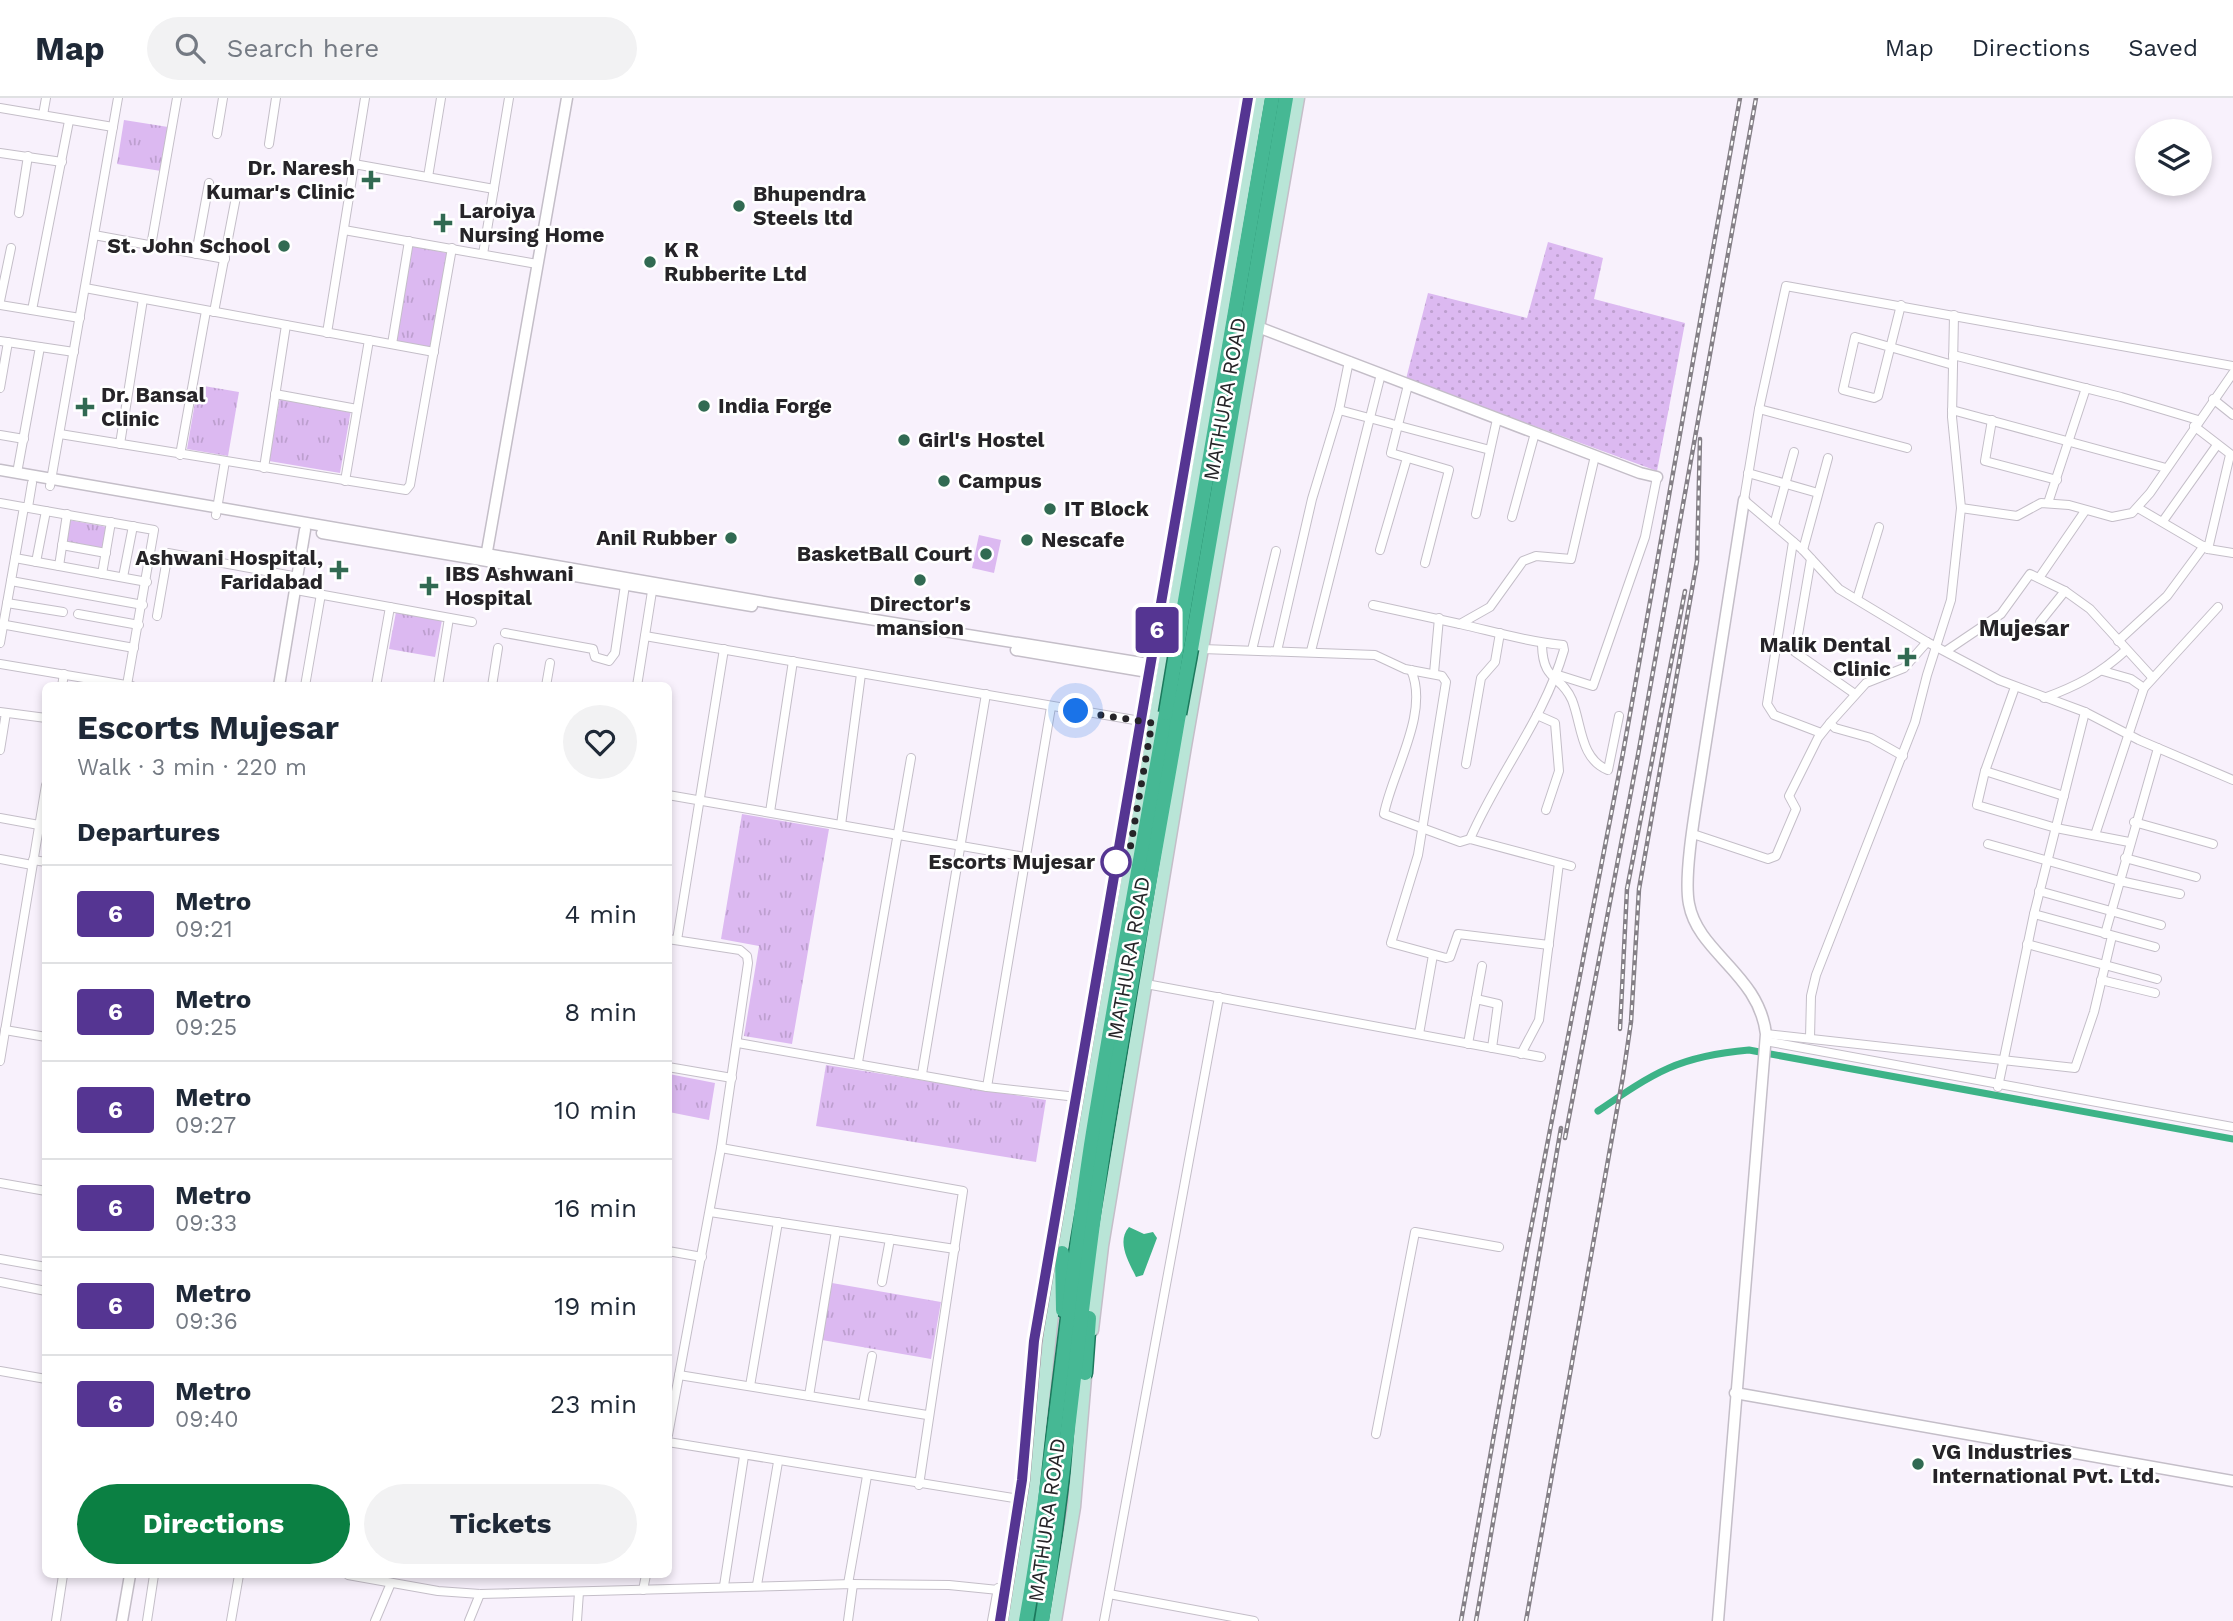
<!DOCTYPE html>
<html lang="en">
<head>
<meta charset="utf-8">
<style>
	:root { --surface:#fff; --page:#f2f2f3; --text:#1f2937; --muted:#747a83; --line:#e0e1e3; --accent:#0b8043 }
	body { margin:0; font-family:"Work Sans",sans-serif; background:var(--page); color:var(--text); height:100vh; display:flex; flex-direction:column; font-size:26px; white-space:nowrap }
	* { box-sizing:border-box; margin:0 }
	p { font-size:23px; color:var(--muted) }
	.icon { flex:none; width:38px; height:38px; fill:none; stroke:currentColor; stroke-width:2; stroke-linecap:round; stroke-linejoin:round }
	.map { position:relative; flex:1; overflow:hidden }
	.drawer { position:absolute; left:42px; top:584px; width:630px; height:896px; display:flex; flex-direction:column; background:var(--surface); border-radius:10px; box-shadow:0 4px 10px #0003 }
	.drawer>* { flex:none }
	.badge { padding:0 14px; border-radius:5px; font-size:24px; line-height:46px }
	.tools { position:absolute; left:2135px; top:21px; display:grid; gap:14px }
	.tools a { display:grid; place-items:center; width:77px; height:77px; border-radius:50%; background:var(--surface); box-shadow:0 4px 10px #0003; font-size:35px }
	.you { position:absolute; width:35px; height:35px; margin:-18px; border:5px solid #fff; border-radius:50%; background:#1a73e8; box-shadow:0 0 0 10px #1a73e833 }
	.map>.badge { position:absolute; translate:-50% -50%; box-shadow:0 0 0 4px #fff }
	h2 { padding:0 35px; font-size:26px; line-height:63px }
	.round { display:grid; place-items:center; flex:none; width:74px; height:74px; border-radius:37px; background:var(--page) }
	.head { display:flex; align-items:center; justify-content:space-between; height:119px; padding:0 35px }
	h1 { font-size:33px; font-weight:700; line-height:52px }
	.action { display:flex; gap:14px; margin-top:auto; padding:14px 35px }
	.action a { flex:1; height:80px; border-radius:42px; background:var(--accent); color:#fff; font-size:28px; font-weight:700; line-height:80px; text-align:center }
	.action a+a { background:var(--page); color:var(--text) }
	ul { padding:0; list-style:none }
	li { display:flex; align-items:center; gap:21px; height:98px; padding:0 35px; border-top:2px solid var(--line) }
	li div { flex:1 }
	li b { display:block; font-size:26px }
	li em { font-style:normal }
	li .badge { min-width:77px; font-weight:700; text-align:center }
	header { display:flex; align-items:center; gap:42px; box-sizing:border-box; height:98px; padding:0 35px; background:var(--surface); border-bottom:2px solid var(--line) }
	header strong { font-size:33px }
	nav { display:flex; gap:38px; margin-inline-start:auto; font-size:24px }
	.search { width:490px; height:63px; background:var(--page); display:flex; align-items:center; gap:18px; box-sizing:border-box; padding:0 24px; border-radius:38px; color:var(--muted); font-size:26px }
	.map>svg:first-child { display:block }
	.grass { fill:url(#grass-dots) }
	.park { fill:url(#park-tufts) }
	.garden { fill:#dcb9f1 }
	.water { fill:#3db387 }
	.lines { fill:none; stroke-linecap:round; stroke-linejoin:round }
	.canal { stroke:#3db387; stroke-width:7 }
	.minor-casing { stroke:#c4bec8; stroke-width:10 }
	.tertiary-casing { stroke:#c4bec8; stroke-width:13 }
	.secondary-casing { stroke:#c4bec8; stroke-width:15 }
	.trunk-casing { stroke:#1c795d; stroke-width:17 }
	.minor { stroke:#fff; stroke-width:8 }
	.tertiary { stroke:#fff; stroke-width:10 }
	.secondary { stroke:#b9e5d7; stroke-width:12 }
	.trunk { stroke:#46b894; stroke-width:14 }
	.rail-casing { stroke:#858087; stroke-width:4.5 }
	.rail { stroke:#fff; stroke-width:2; stroke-dasharray:5; stroke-linecap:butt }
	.trunk-bridge-casing { stroke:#1c795d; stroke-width:17; stroke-linecap:butt }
	.trunk-bridge { stroke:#46b894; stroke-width:14 }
	.line-casing { stroke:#fff; stroke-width:16 }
	.line { stroke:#553592; stroke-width:10 }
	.walk { stroke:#262428; stroke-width:7; stroke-dasharray:0 12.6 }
	.poi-dot { fill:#316a52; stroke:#fff; stroke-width:2.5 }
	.stop-dot { fill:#fff; stroke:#553592; stroke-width:3.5 }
	.labels { text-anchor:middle; stroke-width:5; stroke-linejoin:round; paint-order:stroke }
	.poi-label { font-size:21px; font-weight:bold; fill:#262428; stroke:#fff; text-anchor:start }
	.street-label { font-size:21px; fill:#262428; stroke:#fff }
	.stop-label { font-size:21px; font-weight:bold; fill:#262428; stroke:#fff; text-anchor:end }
	.neighbourhood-label { font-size:23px; font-weight:bold; fill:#262428; stroke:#fff }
</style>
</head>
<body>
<header>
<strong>Map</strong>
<div class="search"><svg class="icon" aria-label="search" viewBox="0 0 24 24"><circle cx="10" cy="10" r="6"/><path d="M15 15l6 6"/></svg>Search here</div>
<nav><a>Map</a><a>Directions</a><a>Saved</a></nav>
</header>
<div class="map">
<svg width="2233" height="1523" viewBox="0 0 2233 1523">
	<defs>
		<pattern id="grass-dots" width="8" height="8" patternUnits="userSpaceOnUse" patternTransform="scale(1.75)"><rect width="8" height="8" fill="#dcb9f1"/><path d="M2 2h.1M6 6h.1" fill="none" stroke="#bd9fcf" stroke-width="1.8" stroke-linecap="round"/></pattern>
		<pattern id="park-tufts" width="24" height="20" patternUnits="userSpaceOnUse" patternTransform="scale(1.75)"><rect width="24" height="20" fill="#dcb9f1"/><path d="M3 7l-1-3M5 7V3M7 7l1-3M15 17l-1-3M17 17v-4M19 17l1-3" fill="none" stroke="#bd9fcf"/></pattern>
	</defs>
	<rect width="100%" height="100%" fill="#f8f1fc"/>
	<polygon class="grass" points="1548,144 1603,160 1594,201 1685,225 1657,373 1406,281 1428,195 1527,220"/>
	<g class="park">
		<polygon points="124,22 168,29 161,73 117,66"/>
		<polygon points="412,148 447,155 430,249 395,243"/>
		<polygon points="198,287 239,294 228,358 187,351"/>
		<polygon points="280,300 351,312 340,375 269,363"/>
		<polygon points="69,422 107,429 103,452 65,445"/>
		<polygon points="396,514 442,522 435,559 389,551"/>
		<polygon points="742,716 829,731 792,946 744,938 759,848 721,841"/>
		<polygon points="826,967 1046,1002 1036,1064 816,1028"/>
		<polygon points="669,976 715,985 709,1022 669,1014"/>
		<polygon points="832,1185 941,1204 931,1261 822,1242"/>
	</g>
	<polygon class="garden" points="979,437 1001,442 994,475 972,470"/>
	<path class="water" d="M1129 1129 1144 1136 1153 1134 1157 1140 1143 1177 1136 1179C1129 1164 1116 1144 1129 1129Z"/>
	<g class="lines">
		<path class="canal" d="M1598 1013C1655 974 1679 958 1749 952L2233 1041"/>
		<g class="minor-casing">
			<g id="minor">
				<polyline points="0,10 113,29"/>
				<polyline points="43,17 46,0"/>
				<polyline points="217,36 223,0"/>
				<polyline points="269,46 276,0"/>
				<polyline points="0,55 62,64"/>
				<polyline points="354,66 494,91"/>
				<polyline points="428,79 441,0"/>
				<polyline points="19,115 28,58"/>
				<polyline points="344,132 537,166"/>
				<polyline points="94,137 225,161"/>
				<polyline points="151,148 177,0"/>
				<polyline points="196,156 209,85"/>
				<polyline points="483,156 509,0"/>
				<polyline points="85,190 434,254"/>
				<polyline points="0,203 11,150"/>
				<polyline points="0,207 80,220"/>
				<polyline points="1901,207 1878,298 1874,300 1843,292 1855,239 1953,267"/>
				<polyline points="32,212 69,23"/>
				<polyline points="214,214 236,99"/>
				<polyline points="327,235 365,0"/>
				<polyline points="0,243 74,254"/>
				<polyline points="392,246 409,143"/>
				<polyline points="1953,257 2121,299 2198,322"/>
				<polyline points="2233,268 1786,188 1759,311 1744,402 1803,452 1839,491 1927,544 1999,582 2085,614 2139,642 2233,682"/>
				<polyline points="1408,287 1391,355 1449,372 1425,465"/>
				<polyline points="0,290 8,244"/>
				<polyline points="275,296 357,311"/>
				<polyline points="2213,301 2233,317"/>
				<polyline points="1759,311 1907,350"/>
				<polyline points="1339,312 1490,352"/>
				<polyline points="1952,312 2166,370"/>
				<polyline points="1992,322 1985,363 2057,382"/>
				<polyline points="2194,328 2233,358"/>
				<polyline points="60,336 406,392 410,387 452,150"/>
				<polyline points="0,337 24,341"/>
				<polyline points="120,346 143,201"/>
				<polyline points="180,357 206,213"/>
				<polyline points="264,370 286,227"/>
				<polyline points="17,375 40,249"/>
				<polyline points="1748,375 1818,395"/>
				<polyline points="345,383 369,242"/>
				<polyline points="50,388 118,0"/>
				<polyline points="0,405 154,432 127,587"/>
				<polyline points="2048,405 2086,290"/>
				<polyline points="28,409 32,385"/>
				<polyline points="1961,410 2017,418 2041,405 2069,407 2112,419 2132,415 2150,395 2233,275"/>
				<polyline points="2138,410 2208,451 2230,357"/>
				<polyline points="1476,416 1497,321"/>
				<polyline points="216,417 225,363"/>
				<polyline points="1512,419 1535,335"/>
				<polyline points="2163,423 2217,347"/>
				<polyline points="1774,427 1794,354"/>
				<polyline points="1793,444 1767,606 1774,617 1821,635"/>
				<polyline points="62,447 106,455"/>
				<polyline points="2208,451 2233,455"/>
				<polyline points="1380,452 1407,360"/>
				<polyline points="1803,452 1828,360"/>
				<polyline points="15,460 147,484"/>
				<polyline points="1811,461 1795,554 1855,596"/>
				<polyline points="36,464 46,413"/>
				<polyline points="59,468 67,416"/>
				<polyline points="102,476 111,424"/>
				<polyline points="123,479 133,428"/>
				<polyline points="2039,480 2085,413"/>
				<polyline points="11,483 143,507"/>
				<polyline points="296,492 472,524"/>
				<polyline points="1857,501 1879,429"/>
				<polyline points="7,505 63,514"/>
				<polyline points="1373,507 1460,526 1490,509 1523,463 1536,458 1571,461 1595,358"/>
				<polyline points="78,516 139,527"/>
				<polyline points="157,518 168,455 298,479"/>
				<polyline points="2040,524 2065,493"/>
				<polyline points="0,526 134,550"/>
				<path d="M1460 526C1495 534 1528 544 1563 547L1564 552C1544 621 1498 676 1470 741"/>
				<polyline points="505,535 593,551 595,559 609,563 615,555 625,487"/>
				<polyline points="645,538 1152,625"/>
				<polyline points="2118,543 2167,498 2204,448"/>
				<polyline points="0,545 24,409"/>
				<path d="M1542 547C1543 585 1561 576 1572 602 1582 627 1580 661 1608 672L1619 618"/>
				<polyline points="1202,551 1375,557 1405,571 1442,578 1446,584 1418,757 1391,845 1446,860 1450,859 1458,836 1549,847"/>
				<polyline points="1252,552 1276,453"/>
				<polyline points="1277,553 1312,401 1339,312 1349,263"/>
				<polyline points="1311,553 1381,276"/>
				<polyline points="1946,553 2001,516 2030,476 2065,493 2090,511 2151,578"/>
				<polyline points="0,566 132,588"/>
				<path d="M1411 572C1430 615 1392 674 1384 716L1460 744 1470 741 1571 768"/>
				<polyline points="2103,573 2131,581 2144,590"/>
				<polyline points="1434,575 1439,520"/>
				<polyline points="1555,576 1593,588 1645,439 1657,379"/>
				<polyline points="62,588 64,576"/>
				<polyline points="305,588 321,496"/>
				<polyline points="376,588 390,509"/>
				<polyline points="438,588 449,520"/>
				<polyline points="492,588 498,550"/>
				<polyline points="546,588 550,565"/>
				<polyline points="637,588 653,487"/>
				<polyline points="2015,589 1985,673 1977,707 2056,730 2129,744"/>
				<path d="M2044 600C2077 588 2100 576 2126 552"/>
				<polyline points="0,614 46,620"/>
				<polyline points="1537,617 1555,625 1559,673 1546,712"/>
				<polyline points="0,652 6,615"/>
				<polyline points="1903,658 1871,640 1835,630 1830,625 1866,585 1904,570 1927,544"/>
				<polyline points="1466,666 1481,580 1495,564 1500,535"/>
				<polyline points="1985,673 2064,698"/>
				<polyline points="668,697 1025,759"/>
				<polyline points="770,714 793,563"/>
				<polyline points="0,720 39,727"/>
				<polyline points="2134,724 2213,746"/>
				<polyline points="841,727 861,576"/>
				<polyline points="1693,736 1768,761 1776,758 1796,711 1789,698 1818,640 1830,625"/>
				<polyline points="2095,737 2144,590 2218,509"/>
				<polyline points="1988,746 2120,783 2180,796"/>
				<polyline points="2125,760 2196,779"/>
				<polyline points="0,761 32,767"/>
				<polyline points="33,762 46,764"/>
				<polyline points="2039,793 2161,827"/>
				<polyline points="2034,816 2155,849"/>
				<polyline points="2105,836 2158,650"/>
				<polyline points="668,841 740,852 747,858 748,865 721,1050 668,1337"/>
				<polyline points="677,842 724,551"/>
				<polyline points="2027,846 2157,881"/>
				<polyline points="2101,882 2155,895"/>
				<polyline points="1146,886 1541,959"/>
				<polyline points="1476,901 1498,906 1492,950"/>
				<polyline points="5,932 46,939"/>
				<polyline points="1419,936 1433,857"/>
				<polyline points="1766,936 2075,970 2094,914 2112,838"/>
				<polyline points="1810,940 1811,898 1816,877 1915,624 1927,577 1951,502 1961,410 1952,319 1954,217"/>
				<polyline points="1765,943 2233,1029"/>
				<polyline points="738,945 987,989 1086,1000"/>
				<polyline points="1468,946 1482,868"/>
				<polyline points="1521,956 1539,922 1559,765"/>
				<polyline points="0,963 46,687"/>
				<polyline points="858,964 911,660"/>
				<polyline points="668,969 732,980"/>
				<polyline points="922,976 986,596"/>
				<polyline points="987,989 1051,609"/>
				<polyline points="1998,989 2034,816 2085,614"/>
				<polyline points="721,1050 963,1093 919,1387"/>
				<polyline points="0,1085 46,1093"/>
				<polyline points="710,1114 955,1151"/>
				<polyline points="668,1153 702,1159"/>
				<polyline points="0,1161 46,1169"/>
				<polyline points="0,1184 46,1193"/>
				<polyline points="882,1184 890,1141"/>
				<polyline points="0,1273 46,1281"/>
				<polyline points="679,1277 927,1317"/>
				<polyline points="750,1288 778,1124"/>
				<polyline points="809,1298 836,1133"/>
				<polyline points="863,1306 872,1258"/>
				<polyline points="1376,1336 1415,1134 1499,1149"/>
				<polyline points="668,1344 1032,1403"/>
				<polyline points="348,1477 438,1493 480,1496 853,1486 949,1487 1019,1494"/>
				<polyline points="848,1486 867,1378"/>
				<polyline points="757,1487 778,1364"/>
				<polyline points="724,1488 744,1358"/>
				<polyline points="643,1492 646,1477"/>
				<polyline points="1109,1496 1254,1523"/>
				<polyline points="56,1523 63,1477"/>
				<polyline points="147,1523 154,1477"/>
				<polyline points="231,1523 239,1477"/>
				<polyline points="375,1523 391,1485"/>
				<polyline points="469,1523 480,1496"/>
				<polyline points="577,1523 579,1494"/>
				<polyline points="848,1523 853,1486"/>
				<polyline points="992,1523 998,1490"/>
				<polyline points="1104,1523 1219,899"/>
			</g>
		</g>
		<g class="tertiary-casing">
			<g id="tertiary">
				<polyline points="1258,229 1640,375 1657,379"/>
				<polyline points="0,372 782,507 1167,569"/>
				<polyline points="322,435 752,508"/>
				<polyline points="486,459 567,0"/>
				<polyline points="1016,552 1166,577"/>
				<polyline points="279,588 305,432"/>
				<polyline points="1735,1295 2233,1383"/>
				<polyline points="122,1523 130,1477"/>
				<path d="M1718 1523 1766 936C1759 876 1698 855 1689 806 1683 776 1697 703 1702 669 1716 580 1730 491 1744 402"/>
			</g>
		</g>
		<g class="secondary-casing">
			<g id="secondary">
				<polyline points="1092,1232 1102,1148 1185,648 1298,0"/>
				<polyline points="1014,1523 1030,1422 1054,1198 1259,0"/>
				<polyline points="1055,1523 1074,1409 1086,1267"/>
			</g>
		</g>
		<g class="trunk-casing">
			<g id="trunk">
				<polyline points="1177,549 1272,0"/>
				<polyline points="1191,551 1286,0"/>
				<polyline points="1062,1155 1063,1212"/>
				<polyline points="1085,1275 1089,1220"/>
				<path d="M1026 1523C1054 1365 1067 1205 1091 1047 1114 903 1141 759 1166 615"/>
				<path d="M1042 1523C1067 1368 1079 1211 1103 1055 1126 909 1154 763 1179 616"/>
			</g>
		</g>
		<use href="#minor" class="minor"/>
		<use href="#tertiary" class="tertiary"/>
		<use href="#secondary" class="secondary"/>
		<use href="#trunk" class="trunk"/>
		<g class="rail-casing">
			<g id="rail">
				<polyline points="1620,931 1627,791 1685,493"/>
				<polyline points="1565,1040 1638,657 1756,0"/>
				<polyline points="1006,1523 1028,1383 1040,1244 1253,0"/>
				<polyline points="1461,1523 1526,1156 1623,655 1740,0"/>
				<polyline points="1476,1523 1561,1030"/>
				<polyline points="1526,1523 1623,978 1631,924 1639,791 1697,463 1700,341"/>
			</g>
		</g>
		<use href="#rail" class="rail"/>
		<g class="trunk-bridge-casing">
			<g id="trunk-bridge">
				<polyline points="1166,615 1177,549"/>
				<polyline points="1179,616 1191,551"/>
			</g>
		</g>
		<use href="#trunk-bridge" class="trunk-bridge"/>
	</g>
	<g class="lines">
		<g class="line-casing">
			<polyline id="line" points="1000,1523 1022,1382 1034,1243 1248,0"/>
		</g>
		<use href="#line" class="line"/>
		<polyline class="walk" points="1076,613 1152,625 1129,757 1116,764"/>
	</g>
	<g class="poi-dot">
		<path d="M367.5 71.5h7v7h7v7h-7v7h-7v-7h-7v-7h7z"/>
		<circle cx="739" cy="108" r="7"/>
		<path d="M439.5 114.5h7v7h7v7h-7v7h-7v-7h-7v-7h7z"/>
		<circle cx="284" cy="148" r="7"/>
		<circle cx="650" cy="164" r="7"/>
		<circle cx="704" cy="308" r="7"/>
		<path d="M81.5 298.5h7v7h7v7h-7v7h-7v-7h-7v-7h7z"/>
		<circle cx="904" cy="342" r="7"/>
		<circle cx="944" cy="383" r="7"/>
		<circle cx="1050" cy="411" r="7"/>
		<circle cx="731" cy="440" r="7"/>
		<circle cx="1027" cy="442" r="7"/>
		<circle cx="986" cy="456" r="7"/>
		<path d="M335.5 461.5h7v7h7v7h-7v7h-7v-7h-7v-7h7z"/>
		<circle cx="920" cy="482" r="7"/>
		<path d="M425.5 477.5h7v7h7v7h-7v7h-7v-7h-7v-7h7z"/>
		<path d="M1903.5 548.5h7v7h7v7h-7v7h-7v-7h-7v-7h7z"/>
		<circle cx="1918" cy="1366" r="7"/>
	</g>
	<circle class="stop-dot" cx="1116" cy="764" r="14"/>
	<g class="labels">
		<g class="poi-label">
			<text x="355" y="77" text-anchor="end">Dr. Naresh<tspan x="355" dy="24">Kumar's Clinic</tspan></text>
			<text x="753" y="103">Bhupendra<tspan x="753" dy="24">Steels ltd</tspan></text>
			<text x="459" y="120">Laroiya<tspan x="459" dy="24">Nursing Home</tspan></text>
			<text x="270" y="155" text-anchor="end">St. John School</text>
			<text x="664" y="159">K R<tspan x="664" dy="24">Rubberite Ltd</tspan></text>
			<text x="101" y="304">Dr. Bansal<tspan x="101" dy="24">Clinic</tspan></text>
			<text x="718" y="315">India Forge</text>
			<text x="918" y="349">Girl's Hostel</text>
			<text x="958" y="390">Campus</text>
			<text x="1064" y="418">IT Block</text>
			<text x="717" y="447" text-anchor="end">Anil Rubber</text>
			<text x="1041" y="449">Nescafe</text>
			<text x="972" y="463" text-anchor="end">BasketBall Court</text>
			<text x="323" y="467" text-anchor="end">Ashwani Hospital,<tspan x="323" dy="24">Faridabad</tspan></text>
			<text x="445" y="483">IBS Ashwani<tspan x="445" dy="24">Hospital</tspan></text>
			<text x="920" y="513" text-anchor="middle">Director's<tspan x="920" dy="24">mansion</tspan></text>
			<text x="1891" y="554" text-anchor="end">Malik Dental<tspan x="1891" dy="24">Clinic</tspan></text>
			<text x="1932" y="1361">VG Industries<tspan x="1932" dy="24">International Pvt. Ltd.</tspan></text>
		</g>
		<g class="street-label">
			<text transform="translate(1225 301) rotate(-80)" y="7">MATHURA ROAD</text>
			<text transform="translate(1129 860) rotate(-80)" y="7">MATHURA ROAD</text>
			<text transform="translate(1047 1422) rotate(-82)" y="7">MATHURA ROAD</text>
		</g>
		<g class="stop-label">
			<text x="1095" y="771">Escorts Mujesar</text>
		</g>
		<g class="neighbourhood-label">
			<text x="2024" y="538">Mujesar</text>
		</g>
	</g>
</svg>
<div class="tools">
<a><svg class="icon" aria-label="layers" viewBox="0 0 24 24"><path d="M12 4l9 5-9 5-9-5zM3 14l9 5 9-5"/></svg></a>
</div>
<div class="you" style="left:1076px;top:613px"></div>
<b class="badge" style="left:1157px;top:532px;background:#553592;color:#fff">6</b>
<section class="drawer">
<div class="head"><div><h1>Escorts Mujesar</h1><p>Walk · 3 min · 220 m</p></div><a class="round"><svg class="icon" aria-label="heart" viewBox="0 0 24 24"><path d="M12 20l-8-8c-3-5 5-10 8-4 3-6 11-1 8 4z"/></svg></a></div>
<h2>Departures</h2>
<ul>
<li><span class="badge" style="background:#553592;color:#fff">6</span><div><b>Metro</b><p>09:21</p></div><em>4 min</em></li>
<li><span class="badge" style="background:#553592;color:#fff">6</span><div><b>Metro</b><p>09:25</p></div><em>8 min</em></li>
<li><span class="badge" style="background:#553592;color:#fff">6</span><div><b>Metro</b><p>09:27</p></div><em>10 min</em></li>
<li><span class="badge" style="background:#553592;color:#fff">6</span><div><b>Metro</b><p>09:33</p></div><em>16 min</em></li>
<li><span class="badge" style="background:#553592;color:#fff">6</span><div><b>Metro</b><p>09:36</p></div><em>19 min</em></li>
<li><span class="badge" style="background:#553592;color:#fff">6</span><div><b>Metro</b><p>09:40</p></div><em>23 min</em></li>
</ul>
<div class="action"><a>Directions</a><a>Tickets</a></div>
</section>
</div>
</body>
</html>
